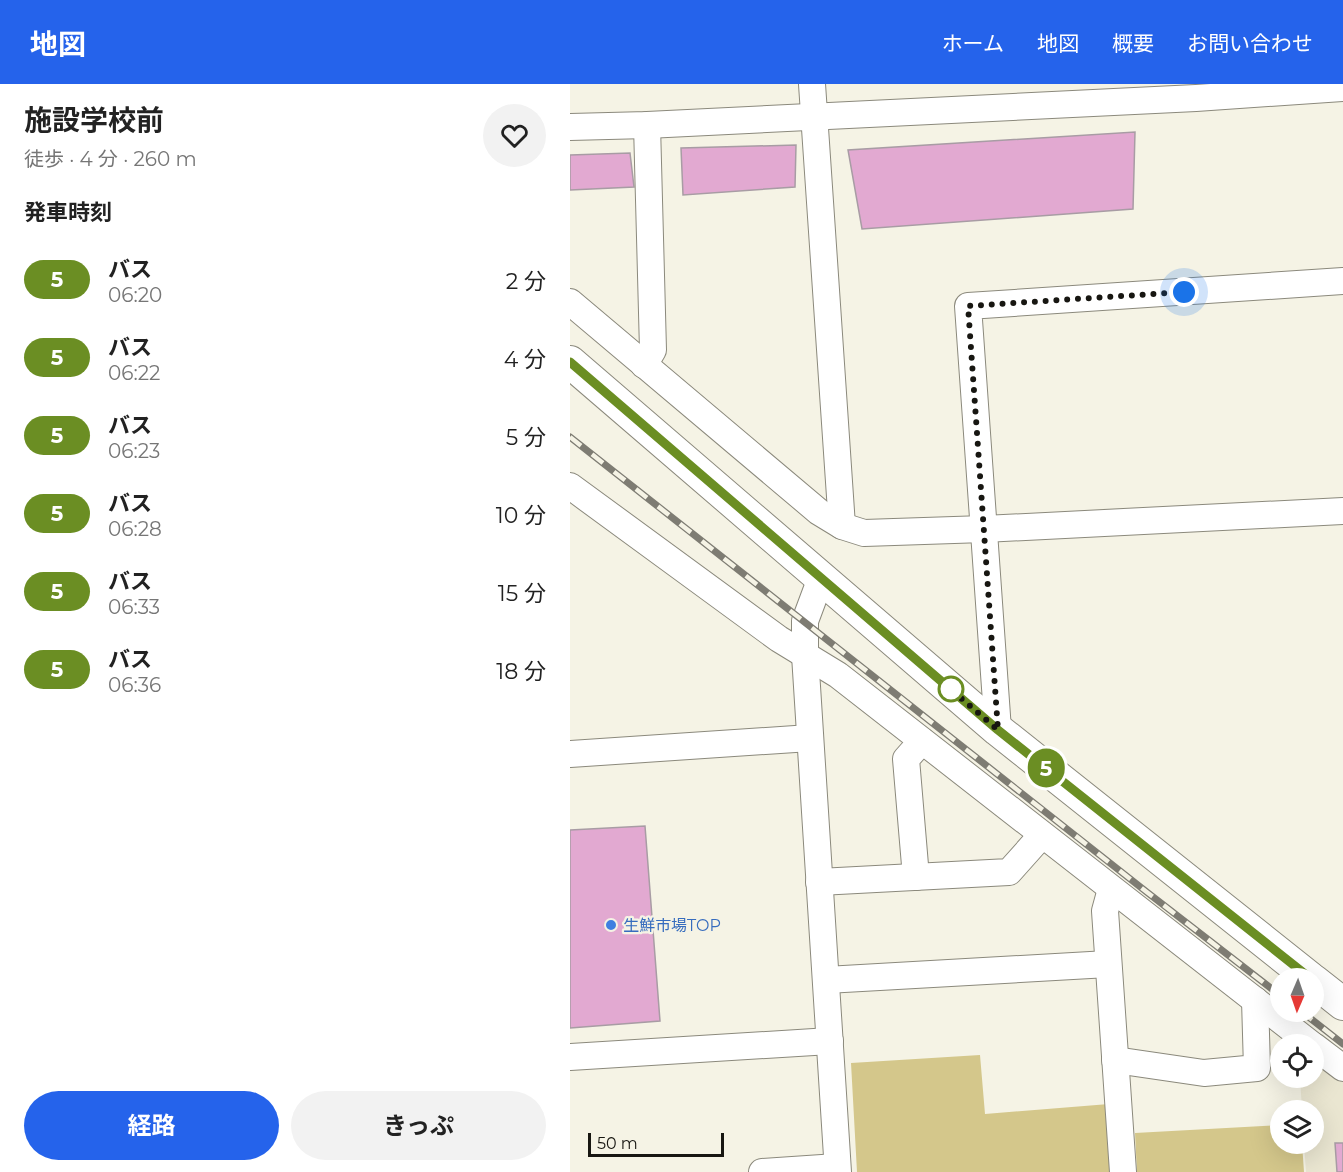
<!DOCTYPE html>
<html lang="ja">
<head>
<meta charset="utf-8">
<style>
	:root { --surface:#fff; --page:#f2f2f2; --text:#222; --muted:#767676; --accent:#2563eb }
	body { margin:0; font-family:Montserrat,"Noto Sans JP",sans-serif; background:var(--page); color:var(--text); height:100vh; display:flex; flex-direction:column; font-size:22px; white-space:nowrap }
	* { box-sizing:border-box; margin:0 }
	p { font-size:20px; color:var(--muted) }
	.icon { flex:none; width:33px; height:33px; fill:none; stroke:currentColor; stroke-width:2; stroke-linecap:round; stroke-linejoin:round }
	.map { position:relative; flex:1; overflow:hidden }
	.panel { display:flex; flex-direction:column; background:var(--surface); width:570px }
	.panel>* { flex:none }
	.badge { padding:0 12px; border-radius:20px; font-size:21px; line-height:39px }
	.needle { width:39px; rotate:182deg }
	.tools { position:absolute; left:700px; top:884px; display:grid; gap:12px }
	.tools a { display:grid; place-items:center; width:54px; height:54px; border-radius:50%; background:var(--surface); box-shadow:0 6px 24px #0002; font-size:30px }
	.scale { position:absolute; left:18px; bottom:15px; width:136px; box-sizing:border-box; padding-left:6px; border:3px solid #171611; border-top:0; font-size:16px; line-height:21px; white-space:nowrap; color:#171611; -webkit-text-stroke:4px #f5f3e5; paint-order:stroke }
	.you { position:absolute; width:30px; height:30px; margin:-15px; border:4px solid #fff; border-radius:50%; background:#1a73e8; box-shadow:0 0 0 9px #1a73e833 }
	.map>.badge { position:absolute; translate:-50% -50%; box-shadow:0 0 0 3px #fff }
	h2 { padding:0 24px; font-size:22px; line-height:54px }
	.round { display:grid; place-items:center; flex:none; width:63px; height:63px; border-radius:32px; background:var(--page) }
	.overview { display:flex; align-items:center; justify-content:space-between; height:102px; padding:0 24px }
	h1 { font-size:28px; font-weight:700; line-height:45px }
	.button { display:flex; gap:12px; margin-top:auto; padding:12px 24px }
	.button a { flex:1; height:69px; border-radius:36px; background:var(--accent); color:#fff; font-size:24px; font-weight:700; line-height:69px; text-align:center }
	.button a+a { background:var(--page); color:var(--text) }
	ul { padding:0; list-style:none }
	li { display:flex; align-items:center; gap:18px; height:78px; padding:0 24px }
	li div { flex:1 }
	li b { display:block; font-size:22px }
	li em { font-style:normal }
	li .badge { min-width:66px; font-weight:700; text-align:center }
	header { display:flex; align-items:center; gap:36px; box-sizing:border-box; height:84px; padding:0 30px; background:var(--accent); color:#fff }
	header strong { font-size:28px }
	nav { display:flex; gap:33px; margin-inline-start:auto; font-size:21px }
	main { display:flex; flex:1; min-height:0 }
	.map>svg:first-child { display:block }
	.built { fill:#eae6d1 }
	.green { fill:#d4c78b }
	.building { fill:#e2a9d1; stroke:#a89ca4; stroke-width:1.5 }
	.lines { fill:none; stroke-linecap:round; stroke-linejoin:round }
	.minor-casing { stroke:#8b897c; stroke-width:28 }
	.major-casing { stroke:#8b897c; stroke-width:34 }
	.minor { stroke:#fff; stroke-width:26 }
	.major { stroke:#fff; stroke-width:32 }
	.rail-casing { stroke:#7e7c73; stroke-width:7 }
	.rail { stroke:#f5f3e5; stroke-width:4.5; stroke-dasharray:14; stroke-linecap:butt }
	.line-casing { stroke:#fff; stroke-width:14 }
	.line { stroke:#6b8e23; stroke-width:9 }
	.walk { stroke:#171611; stroke-width:6; stroke-dasharray:0 10.8 }
	.stop-dot { fill:#fff; stroke:#6b8e23; stroke-width:3 }
	.shop-dot { fill:#3f7fe0; stroke:#f5f3e5; stroke-width:2 }
	.labels { text-anchor:middle; stroke-width:4.5; stroke-linejoin:round; paint-order:stroke }
	.shop-label { font-size:16px; fill:#366cbe; stroke:#f5f3e5; text-anchor:start }
</style>
</head>
<body>
<header>
<strong>地図</strong>
<nav><a>ホーム</a><a>地図</a><a>概要</a><a>お問い合わせ</a></nav>
</header>
<main>
<section class="panel">
<div class="overview"><div><h1>施設学校前</h1><p>徒歩 · 4 分 · 260 m</p></div><a class="round"><svg class="icon" aria-label="heart" viewBox="0 0 24 24"><path d="M12 20l-8-8c-3-5 5-10 8-4 3-6 11-1 8 4z"/></svg></a></div>
<h2>発車時刻</h2>
<ul>
<li><span class="badge" style="background:#6b8e23;color:#fff">5</span><div><b>バス</b><p>06:20</p></div><em>2 分</em></li>
<li><span class="badge" style="background:#6b8e23;color:#fff">5</span><div><b>バス</b><p>06:22</p></div><em>4 分</em></li>
<li><span class="badge" style="background:#6b8e23;color:#fff">5</span><div><b>バス</b><p>06:23</p></div><em>5 分</em></li>
<li><span class="badge" style="background:#6b8e23;color:#fff">5</span><div><b>バス</b><p>06:28</p></div><em>10 分</em></li>
<li><span class="badge" style="background:#6b8e23;color:#fff">5</span><div><b>バス</b><p>06:33</p></div><em>15 分</em></li>
<li><span class="badge" style="background:#6b8e23;color:#fff">5</span><div><b>バス</b><p>06:36</p></div><em>18 分</em></li>
</ul>
<div class="button"><a>経路</a><a>きっぷ</a></div>
</section>
<div class="map">
<svg width="773" height="1088" viewBox="0 0 773 1088">
	<rect width="100%" height="100%" fill="#f5f3e5"/>
	<polygon class="built" points="744,974 773,997 773,1088 736,1088 734,1059 744,1059 744,1026 732,1026 730,993 744,993"/>
	<g class="green">
		<polygon points="410,971 415,1030 539,1020 544,1088 287,1088 281,979"/>
		<polygon points="711,1041 711,1059 732,1059 734,1088 567,1088 565,1049"/>
	</g>
	<g class="building">
		<polygon points="565,48 563,125 292,145 278,66"/>
		<polygon points="226,61 225,103 113,111 111,64"/>
		<polygon points="60,69 64,103 0,106 0,71"/>
		<polygon points="75,742 90,937 0,944 0,746"/>
		<polygon points="765,1059 773,1059 773,1088 767,1088"/>
	</g>
	<g class="lines">
		<g class="minor-casing">
			<g id="minor">
				<polyline points="242,0 272,442"/>
				<polyline points="0,43 77,41 626,14 773,4"/>
				<polyline points="0,218 249,428 272,442 294,449 414,445 773,427"/>
				<polyline points="74,281 83,266 77,41"/>
				<polyline points="0,402 209,555 268,591 741,960"/>
				<polyline points="251,494 235,537 235,571 268,1088"/>
				<polyline points="428,646 398,222 773,197"/>
				<polyline points="0,670 240,654"/>
				<polyline points="346,793 336,675 352,657"/>
				<polyline points="249,798 439,788 472,751"/>
				<polyline points="541,805 535,827 553,1088"/>
				<polyline points="256,896 538,880"/>
				<polyline points="744,962 773,984"/>
				<polyline points="0,973 260,957"/>
				<polyline points="545,976 634,989 687,984 685,916"/>
				<polyline points="192,1088 267,1083"/>
			</g>
		</g>
		<g class="major-casing">
			<g id="major">
				<polyline points="0,278 428,646 740,894"/>
				<polyline points="744,897 773,920"/>
			</g>
		</g>
		<use href="#minor" class="minor"/>
		<use href="#major" class="major"/>
		<g class="rail-casing">
			<g id="rail">
				<polyline points="0,353 578,809 711,912"/>
				<polyline points="731,927 773,960"/>
			</g>
		</g>
		<use href="#rail" class="rail"/>
	</g>
	<g class="lines">
		<g class="line-casing">
			<polyline id="line" points="0,278 428,646 740,894"/>
		</g>
		<use href="#line" class="line"/>
		<polyline class="walk" points="381,605 378,603 428,646 398,222 614,208"/>
	</g>
	<circle class="stop-dot" cx="381" cy="605" r="12"/>
	<circle class="shop-dot" cx="41" cy="841" r="6"/>
	<g class="labels">
		<g class="shop-label">
			<text x="53" y="847">生鮮市場TOP</text>
		</g>
	</g>
</svg>
<div class="tools">
<a><svg class="needle" viewBox="-14 -14 28 28"><path d="M0-13l5 13h-10z" fill="#e53935"/><path d="M0 13l5-13h-10z" fill="#767676"/></svg></a>
<a><svg class="icon" aria-label="locate" viewBox="0 0 24 24"><circle cx="12" cy="12" r="6"/><path d="M12 2v4M12 18v4M2 12h4M18 12h4"/></svg></a>
<a><svg class="icon" aria-label="layers" viewBox="0 0 24 24"><path d="M12 4l9 5-9 5-9-5zM3 14l9 5 9-5"/></svg></a>
</div>
<div class="scale">50 m</div>
<div class="you" style="left:614px;top:208px"></div>
<b class="badge" style="left:476px;top:684px;background:#6b8e23;color:#fff">5</b>
</div>
</main>
</body>
</html>
